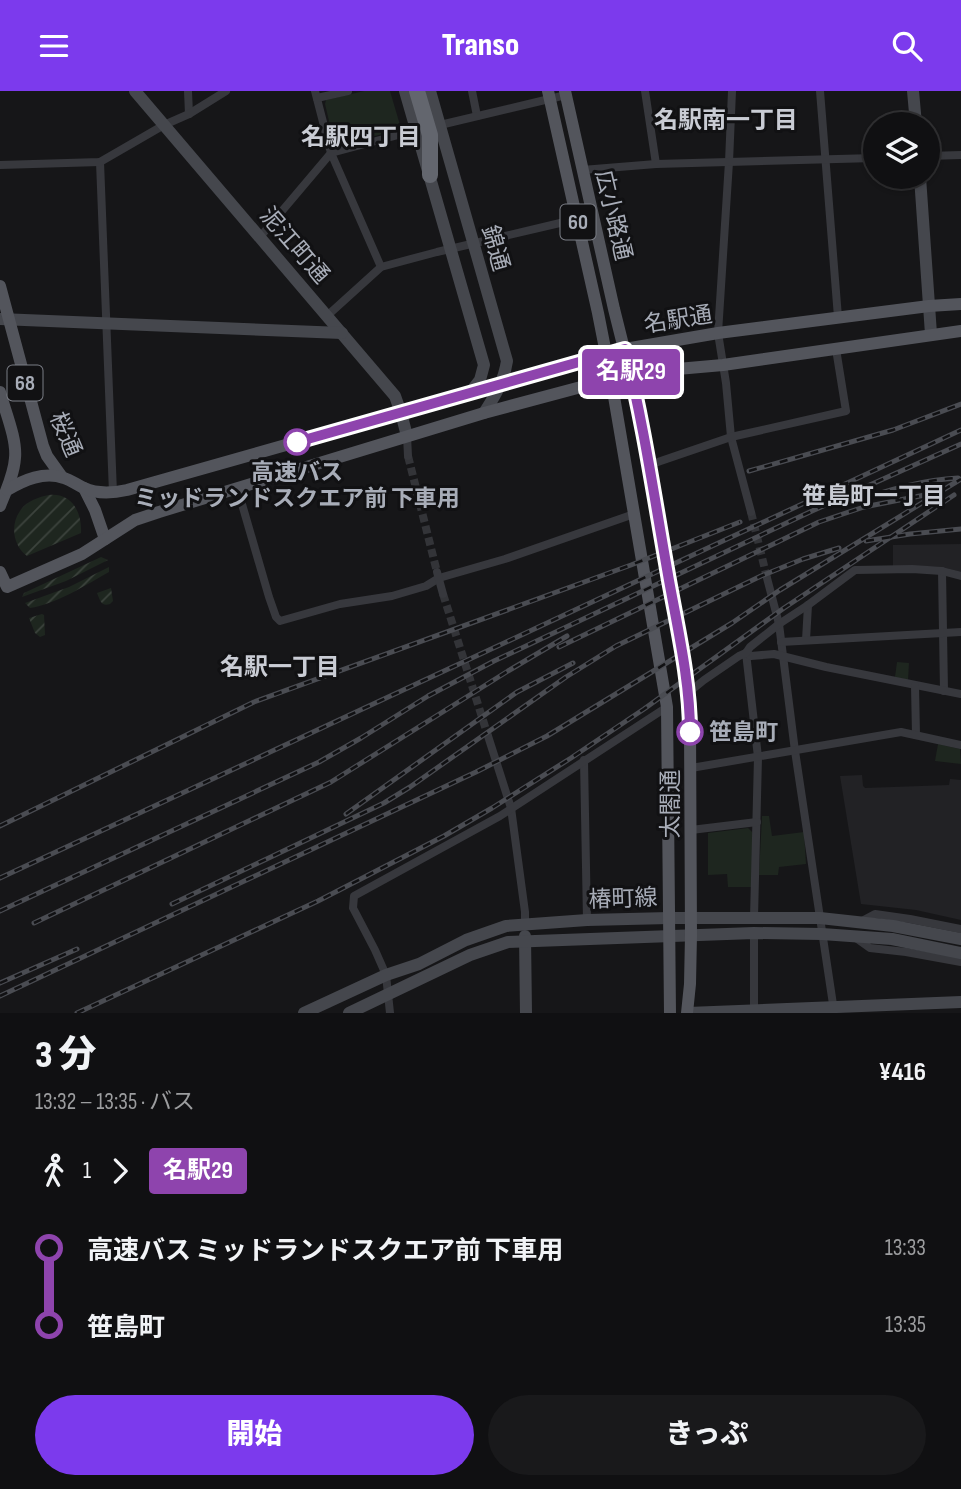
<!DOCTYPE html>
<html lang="ja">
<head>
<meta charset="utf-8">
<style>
	:root { --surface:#101012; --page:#19191b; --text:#f1f3f6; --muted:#9c9d9f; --line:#303032; --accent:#7c3aed }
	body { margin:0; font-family:"Sofia Sans Condensed","Noto Sans JP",sans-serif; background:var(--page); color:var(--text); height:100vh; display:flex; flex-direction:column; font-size:26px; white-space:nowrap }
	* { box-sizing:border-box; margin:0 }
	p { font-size:23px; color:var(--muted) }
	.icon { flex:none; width:38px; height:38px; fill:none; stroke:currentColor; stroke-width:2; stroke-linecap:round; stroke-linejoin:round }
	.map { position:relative; height:922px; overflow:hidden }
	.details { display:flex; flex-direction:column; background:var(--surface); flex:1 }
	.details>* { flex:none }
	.badge { padding:0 14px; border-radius:5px; font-size:24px; line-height:46px }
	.tools { position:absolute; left:863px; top:21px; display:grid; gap:14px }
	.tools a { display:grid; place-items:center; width:77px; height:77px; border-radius:50%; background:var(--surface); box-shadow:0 2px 5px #0004,0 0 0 2px var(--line); font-size:35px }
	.map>.badge { position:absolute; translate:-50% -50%; box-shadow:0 0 0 4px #fff }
	.legs { display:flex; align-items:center; gap:10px; height:77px; padding:0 35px; font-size:23px }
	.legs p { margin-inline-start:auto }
	.headline { display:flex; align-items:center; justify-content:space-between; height:119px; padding:0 35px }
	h1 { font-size:38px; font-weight:800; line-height:52px }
	.button { display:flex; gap:14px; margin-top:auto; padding:14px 35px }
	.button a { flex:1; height:80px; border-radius:42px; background:var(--accent); color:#fff; font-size:28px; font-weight:800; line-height:80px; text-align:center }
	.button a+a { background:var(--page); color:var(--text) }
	ul { padding:0 35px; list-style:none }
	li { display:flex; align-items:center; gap:24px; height:77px; font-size:26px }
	li i { display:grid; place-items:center; width:10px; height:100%; margin:0 9px; background:currentColor }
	li i::after { content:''; width:18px; height:18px; margin:-9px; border:5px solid; border-radius:50%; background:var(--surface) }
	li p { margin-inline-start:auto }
	li:first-child i { background:linear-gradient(#0000 50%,currentColor 0) }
	li:last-child i { background:linear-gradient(currentColor 50%,#0000 0) }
	header { display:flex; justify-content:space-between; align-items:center; height:91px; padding:0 35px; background:var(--accent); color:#fff; font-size:32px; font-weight:800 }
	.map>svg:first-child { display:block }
	.built { fill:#222225 }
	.green { fill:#1e261f }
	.garden { fill:url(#garden-furrows) }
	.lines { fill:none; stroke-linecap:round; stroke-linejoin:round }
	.street-tunnel { stroke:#333438; stroke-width:8; stroke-dasharray:8 4; stroke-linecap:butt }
	.street { stroke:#37383d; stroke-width:8 }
	.secondary { stroke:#45474d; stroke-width:12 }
	.primary { stroke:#53555c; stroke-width:12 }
	.highway { stroke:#63666e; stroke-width:16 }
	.rail-casing { stroke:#4a4c52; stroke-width:5 }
	.rail { stroke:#111113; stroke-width:2.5; stroke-dasharray:8; stroke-linecap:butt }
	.line-1-casing { stroke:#fff; stroke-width:16 }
	.line-1 { stroke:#8e44ad; stroke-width:10 }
	.stop-1-dot { fill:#fff; stroke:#8e44ad; stroke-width:3.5 }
	.labels { text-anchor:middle; stroke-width:6; stroke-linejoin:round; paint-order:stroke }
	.shield { fill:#111113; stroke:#7b7e86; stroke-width:2 }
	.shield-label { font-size:21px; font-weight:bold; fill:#a8adb8 }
	.street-label { font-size:23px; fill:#a8adb8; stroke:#111113 }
	.stop-label { font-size:23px; font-weight:bold; fill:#a8adb8; stroke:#111113 }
	.neighbourhood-label { font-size:24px; font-weight:bold; fill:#c9ccd4; stroke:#111113 }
</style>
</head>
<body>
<header><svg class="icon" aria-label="menu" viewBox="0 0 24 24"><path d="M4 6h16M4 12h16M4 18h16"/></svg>Transo<svg class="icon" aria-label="search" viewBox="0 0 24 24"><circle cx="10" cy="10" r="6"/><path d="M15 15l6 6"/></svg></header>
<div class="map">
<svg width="961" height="922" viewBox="0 0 961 922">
	<defs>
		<pattern id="garden-furrows" width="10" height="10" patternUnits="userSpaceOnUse" patternTransform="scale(1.75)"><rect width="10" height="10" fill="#1e261f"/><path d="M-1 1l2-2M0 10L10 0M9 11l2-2" fill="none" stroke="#3c433d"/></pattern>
	</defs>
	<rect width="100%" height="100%" fill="#161618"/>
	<g class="built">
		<polygon points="961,453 961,481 942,476 893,475 893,454"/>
		<polygon points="862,684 863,695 865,697 949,694 950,688 961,689 961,829 916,819 861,813 840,685"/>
	</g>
	<g class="green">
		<polygon points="364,0 390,0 400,34 399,39 338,54 334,51 325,13 326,9"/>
		<polygon points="897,571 909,572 908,589 895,586"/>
		<polygon points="938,653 960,658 961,673 935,670"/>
		<polygon points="762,725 769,725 772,745 804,741 806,773 779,776 778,784 759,784"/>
		<polygon points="748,737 752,741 752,796 728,796 727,783 708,784 708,742"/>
	</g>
	<g class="garden">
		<path d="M49 404C73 402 82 422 81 442L27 465C13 455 10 434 20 420 26 410 39 406 49 404Z"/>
		<polygon points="101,466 108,469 66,490 22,506 24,502"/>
		<path d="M109 476V481C88 493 54 514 30 517L25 512 69 496Z"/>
		<path d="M111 497 113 510 110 513C101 516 100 509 97 502Z"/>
		<polygon points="42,523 44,524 45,544 40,546 35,542 29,527"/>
	</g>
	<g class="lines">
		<g class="street-tunnel">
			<polyline points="408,365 437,481"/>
			<polyline points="751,421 767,487"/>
			<polyline points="443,503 488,645"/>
		</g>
		<g class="street">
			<polyline points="188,0 189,23"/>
			<polyline points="315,0 331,62 381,176"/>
			<polyline points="472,0 477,25"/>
			<polyline points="645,0 656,73"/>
			<polyline points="732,0 729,71 718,242 726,292 731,346 751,421"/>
			<polyline points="820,0 838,226"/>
			<polyline points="317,7 348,0"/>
			<polyline points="440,34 566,4"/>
			<polyline points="928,65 961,64"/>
			<polyline points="100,71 113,402"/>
			<polyline points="0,74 100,71 164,34 189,23 226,0"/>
			<polyline points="582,79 656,73 875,67"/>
			<polyline points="260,146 331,62 417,39"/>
			<polyline points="328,224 381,176 437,161 577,128"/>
			<polyline points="407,345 408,365"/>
			<polyline points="649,374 731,346 846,320 836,258"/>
			<polyline points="237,396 269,506 276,526 280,530 340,513 392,505 426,495 439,487 505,468 634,423"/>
			<polyline points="942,480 944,600"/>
			<polyline points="437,481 443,503"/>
			<polyline points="767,487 779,533 795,660 834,920"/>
			<polyline points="806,549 808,514"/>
			<polyline points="781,551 961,541"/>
			<polyline points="746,562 758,666 754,827"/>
			<polyline points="746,562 751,565 774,563 826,576 961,603"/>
			<polyline points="915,595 916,644"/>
			<polyline points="688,602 704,589 739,565 746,562 750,556 779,533 808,514 855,479 912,478 942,480 961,485"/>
			<polyline points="488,645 511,717 525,821 525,833"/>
			<polyline points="584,669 587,829"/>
			<polyline points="691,677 901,641 961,654"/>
			<polyline points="691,739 757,731"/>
			<polyline points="862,830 875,823 910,828 961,838"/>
			<polyline points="754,842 754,922"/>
			<polyline points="856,847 870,857 906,861 961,871"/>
			<polyline points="390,922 386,884 375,859 353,817 354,805 500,725 667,616"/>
		</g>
		<g class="secondary">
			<polyline points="135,0 395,305 401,322 407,345"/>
			<polyline points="405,0 484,274 480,289 470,302"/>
			<path d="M430 0 507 270C504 290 495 305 484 322"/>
			<polyline points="913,0 916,33"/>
			<polyline points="920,86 931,243"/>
			<polyline points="0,228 342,242"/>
			<polyline points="525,845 526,922"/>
			<polyline points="304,922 386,884 419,873 466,849 506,835 587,829 669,827 820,827 893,835 961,848"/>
			<polyline points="349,922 470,864 508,851 754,842 822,843 892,848 961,862"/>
			<polyline points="688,922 961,911"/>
		</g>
		<g class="primary">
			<polyline points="548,0 598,222 611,288 667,616 670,922"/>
			<polyline points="565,0 614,218 639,318 688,602 690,634 691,844 690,893 687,922"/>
			<polyline points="0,195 43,355 47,365 62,386"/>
			<path d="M0 301C5 320 17 348 15 367 14 383 6 400 0 415"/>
			<polyline points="84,397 95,419 105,448"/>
			<path d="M7 399C24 389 44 380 64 387 71 389 77 394 84 397 97 403 113 402 127 399L625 258 718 242 929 215 961 213"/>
			<polyline points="0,481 7,496 82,463 135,429 159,421 484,322 611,288 666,279 723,274 961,240"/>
		</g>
		<polyline class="highway" points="417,0 430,44 430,84"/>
		<g class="rail-casing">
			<g id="rail">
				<polyline points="749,380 893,339 961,313"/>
				<path d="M852 412C886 399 922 389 958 387"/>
				<polyline points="866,450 910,443 961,438"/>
				<polyline points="559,556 819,431 864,416 930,403"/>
				<polyline points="346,723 517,601 573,572"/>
				<polyline points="0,735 254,611 631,474 740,431"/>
				<polyline points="0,787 961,339"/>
				<polyline points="172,813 384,712 410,696 566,586 616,555 761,485 803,468 839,457"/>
				<polyline points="0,820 319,671 361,647 428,605 494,570 812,420 961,353"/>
				<polyline points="34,832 331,691 508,580 567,545"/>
				<polyline points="0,892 77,858"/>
				<polyline points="0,905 476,681 547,645 732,532 780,499 961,388"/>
				<polyline points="77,922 318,810 444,745 492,717 571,667 644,618 784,517 954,404"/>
			</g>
		</g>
		<use href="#rail" class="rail"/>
	</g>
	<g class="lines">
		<g class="line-1-casing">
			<path id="line-1" d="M297 351 625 258C643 330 654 404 667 478 676 531 690 587 690 641"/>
		</g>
		<use href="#line-1" class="line-1"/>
	</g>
	<g class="stop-1-dot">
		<circle cx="297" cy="351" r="12"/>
		<circle cx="690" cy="641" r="12"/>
	</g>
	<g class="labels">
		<g class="shield">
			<rect x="560.5" y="113.5" width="35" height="35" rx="5"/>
			<rect x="7.5" y="274.5" width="35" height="35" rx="5"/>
		</g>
		<g class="shield-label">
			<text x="578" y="138">60</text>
			<text x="25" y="299">68</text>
		</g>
		<g class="street-label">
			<text transform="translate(614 124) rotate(77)" y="8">広小路通</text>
			<text transform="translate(295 154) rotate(49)" y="8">泥江町通</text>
			<text transform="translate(496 157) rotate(74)" y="8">錦通</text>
			<text transform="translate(678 228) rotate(-9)" y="8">名駅通</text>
			<text transform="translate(66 343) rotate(67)" y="8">桜通</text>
			<text transform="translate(670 713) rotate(-90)" y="8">太閤通</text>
			<text transform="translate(623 807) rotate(-2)" y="8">椿町線</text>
		</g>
		<g class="stop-label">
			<text x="297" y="389">高速バス<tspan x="297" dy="26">ミッドランドスクエア前 下車用</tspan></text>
			<text x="709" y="649" text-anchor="start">笹島町</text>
		</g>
		<g class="neighbourhood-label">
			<text x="726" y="37">名駅南一丁目</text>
			<text x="361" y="54">名駅四丁目</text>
			<text x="874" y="413">笹島町一丁目</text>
			<text x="280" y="584">名駅一丁目</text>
		</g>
	</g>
</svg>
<div class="tools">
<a><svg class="icon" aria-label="layers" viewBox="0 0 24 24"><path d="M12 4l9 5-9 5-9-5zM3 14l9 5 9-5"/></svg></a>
</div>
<b class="badge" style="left:631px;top:281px;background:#8e44ad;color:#fff">名駅29</b>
</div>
<section class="details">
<div class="headline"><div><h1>3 分</h1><p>13:32 – 13:35 · バス</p></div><b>¥416</b></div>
<div class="legs"><svg class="icon" aria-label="walk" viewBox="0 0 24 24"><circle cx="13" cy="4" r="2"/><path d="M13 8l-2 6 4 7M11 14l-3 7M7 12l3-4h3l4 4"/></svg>1<svg class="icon" aria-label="forward" viewBox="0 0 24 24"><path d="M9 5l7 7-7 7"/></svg><b class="badge" style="background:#8e44ad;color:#fff">名駅29</b></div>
<ul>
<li><i style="color:#8e44ad"></i><b>高速バス ミッドランドスクエア前 下車用</b><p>13:33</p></li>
<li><i style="color:#8e44ad"></i><b>笹島町</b><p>13:35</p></li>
</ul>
<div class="button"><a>開始</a><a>きっぷ</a></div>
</section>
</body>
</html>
